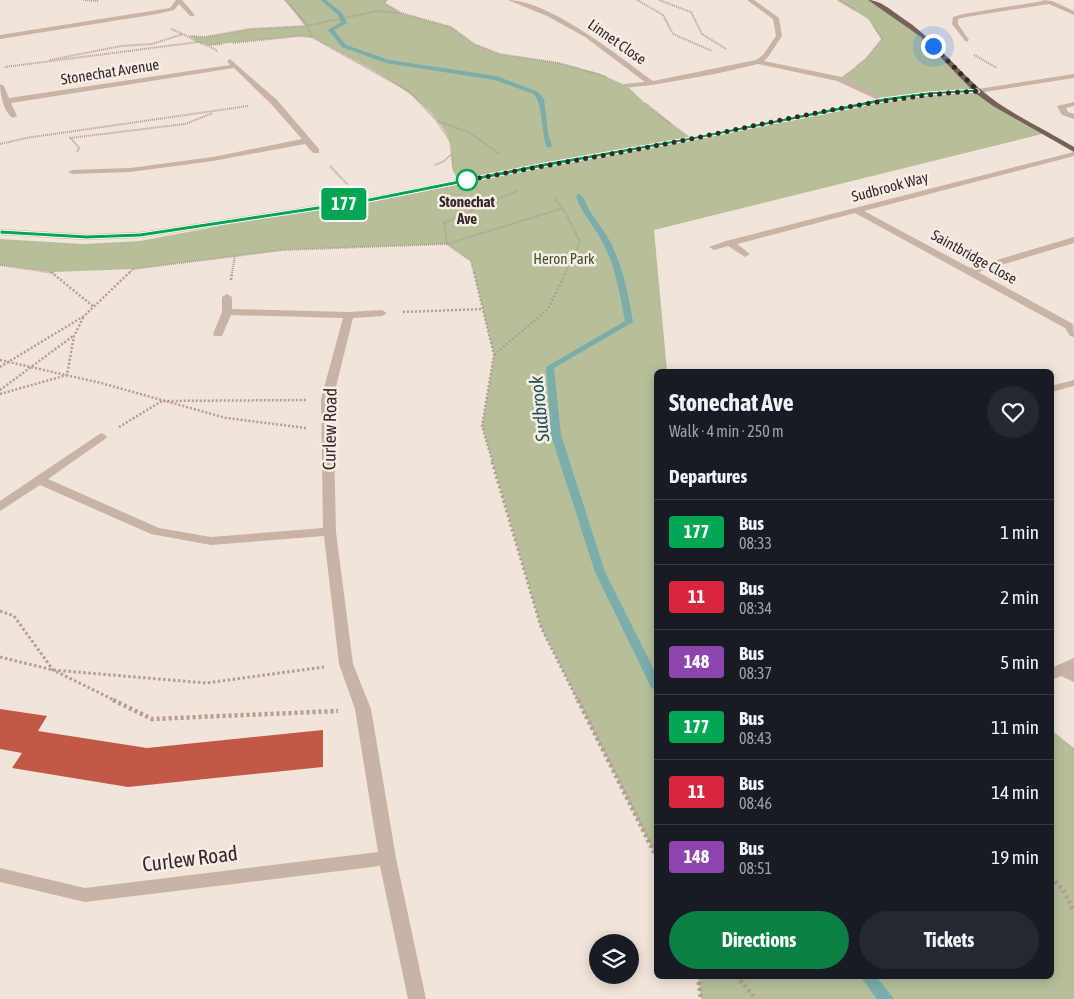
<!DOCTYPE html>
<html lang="en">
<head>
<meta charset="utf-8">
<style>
	:root { --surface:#171b24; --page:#242831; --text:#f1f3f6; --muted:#9ea1a6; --line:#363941; --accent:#0b8043 }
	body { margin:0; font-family:"Asap Condensed",sans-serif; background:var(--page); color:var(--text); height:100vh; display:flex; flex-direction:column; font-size:19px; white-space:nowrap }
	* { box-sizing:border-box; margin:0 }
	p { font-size:16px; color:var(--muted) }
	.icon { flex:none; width:28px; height:28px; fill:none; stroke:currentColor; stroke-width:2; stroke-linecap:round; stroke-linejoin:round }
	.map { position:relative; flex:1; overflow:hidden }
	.sheet { position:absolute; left:654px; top:369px; width:400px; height:610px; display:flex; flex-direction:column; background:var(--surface); border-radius:8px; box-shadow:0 2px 12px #0003 }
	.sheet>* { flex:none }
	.badge { padding:0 10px; border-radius:4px; font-size:18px; line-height:32px }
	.controls { position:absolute; left:589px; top:934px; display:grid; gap:10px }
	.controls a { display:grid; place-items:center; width:50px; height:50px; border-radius:50%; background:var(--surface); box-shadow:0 2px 12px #0003; font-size:25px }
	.you { position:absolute; width:25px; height:25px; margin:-12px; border:4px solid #fff; border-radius:50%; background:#1a73e8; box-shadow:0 0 0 8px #1a73e833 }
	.map>.badge { position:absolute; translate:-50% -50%; box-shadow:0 0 0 2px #fff }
	h2 { padding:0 15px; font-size:19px; line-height:45px }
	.round { display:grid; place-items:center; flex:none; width:52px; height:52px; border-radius:26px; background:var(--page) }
	.headline { display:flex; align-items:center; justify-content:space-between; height:85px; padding:0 15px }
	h1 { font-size:24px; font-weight:700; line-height:38px }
	.primary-button { display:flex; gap:10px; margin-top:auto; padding:10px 15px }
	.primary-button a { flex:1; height:58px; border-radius:30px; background:var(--accent); color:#fff; font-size:20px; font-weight:700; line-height:58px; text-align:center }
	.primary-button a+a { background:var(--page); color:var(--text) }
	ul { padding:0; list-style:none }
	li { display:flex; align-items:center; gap:15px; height:65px; padding:0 15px; border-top:1px solid var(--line) }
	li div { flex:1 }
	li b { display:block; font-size:19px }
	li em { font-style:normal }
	li .badge { min-width:55px; font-weight:700; text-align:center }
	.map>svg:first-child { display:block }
	.green { fill:#b6bf9a }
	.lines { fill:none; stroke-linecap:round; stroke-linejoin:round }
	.stream { fill:#7aadab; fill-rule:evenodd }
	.building { fill:#c25946 }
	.path-far3 { stroke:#b49d91; stroke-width:2; stroke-dasharray:1 1; stroke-linecap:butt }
	.path-far2 { stroke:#b49d91; stroke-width:2.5; stroke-dasharray:2 2; stroke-linecap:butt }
	.path-far1 { stroke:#b49d91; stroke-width:3; stroke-dasharray:2.5 2.5; stroke-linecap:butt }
	.path { stroke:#b49d91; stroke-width:4.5; stroke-dasharray:3 3; stroke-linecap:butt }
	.minor { fill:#c8b3a6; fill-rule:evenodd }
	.major { fill:#766058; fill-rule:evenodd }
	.line { fill:#00a651; stroke:#fff }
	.walk { stroke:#352a27; stroke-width:5; stroke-dasharray:0 9 }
	.stop-dot { fill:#fff; stroke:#00a651; stroke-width:2.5 }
	.labels { text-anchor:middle; stroke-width:5; stroke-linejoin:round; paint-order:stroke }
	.far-street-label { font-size:15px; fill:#352a27; stroke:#f9eee6 }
	.far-stop-label { font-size:15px; font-weight:bold; fill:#352a27; stroke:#f9eee6 }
	.far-park-label { font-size:15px; fill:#47522b; stroke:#f9eee6 }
	.street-label { font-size:18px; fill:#352a27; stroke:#f9eee6 }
	.water-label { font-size:19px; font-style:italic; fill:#1e5554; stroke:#f9eee6 }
	.near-street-label { font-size:21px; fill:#352a27; stroke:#f9eee6 }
</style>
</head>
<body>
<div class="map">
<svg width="1074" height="999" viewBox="0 0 1074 999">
	<rect width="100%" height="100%" fill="#f1e4da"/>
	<g class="green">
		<path d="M285 0H387L384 3 401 13 451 27 474 44 499 54 559 63 598 73 627 86 648 106 690 137 882 100 839 79 866 59 882 39 868 19 838 0H871L885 9 902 20 996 104 1046 133 654 230 667 371H656V856L541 627 482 426 494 355 471 261 447 244 283 250 133 269 53 272 0 265V239L83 244 140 241 459 181C458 178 455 175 453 171 450 163 454 151 450 141 432 94 354 61 312 37L299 36 209 45 198 42 190 36 205 37 250 29 305 26Z"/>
		<polygon points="1051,730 1074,748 1074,999 701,999 698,976 1051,976"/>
	</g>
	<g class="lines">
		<g class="stream">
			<path d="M321 0H326L342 13 347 23 334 30 346 45 389 60 496 76 538 92 544 99 548 133 552 146 549 148 546 146C542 132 542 103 534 94L495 80 386 63 342 47 328 30 341 22 338 15Z"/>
			<path d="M579 194C585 197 587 207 591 213 596 221 602 228 607 236 622 262 628 292 633 322L554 368 561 435 605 572 656 674V689L652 688 650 685 595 572 551 435 546 367 625 321C620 295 616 269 604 245 597 230 585 217 578 202L576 196Z"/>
			<polygon points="860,976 876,976 894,999 877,999"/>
		</g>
	</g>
	<polygon class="building" points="0,709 47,716 38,731 147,748 323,730 323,767 128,787 12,768 22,753 0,749"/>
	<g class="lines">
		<g class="path-far3">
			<polyline points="83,0 98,1"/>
			<polyline points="285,0 306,23 312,37 410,92 437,121 450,141 453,165"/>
			<polyline points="387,0 384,3 401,13 451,27 474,44 499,54 559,63 607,77"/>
			<polyline points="637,0 663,15 673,34 712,51"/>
			<polyline points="659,0 691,12 702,34 726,49"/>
			<polyline points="838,0 855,10"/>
			<path d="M171 29C181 33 189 37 198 42 205 45 210 46 217 51"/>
			<polyline points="190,36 205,37 250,29 306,26 377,11 398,13"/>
			<polyline points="233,43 299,36 311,37"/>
			<polyline points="209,45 222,44"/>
			<polyline points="974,55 997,68"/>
			<polyline points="50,60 121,46 152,44 183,34"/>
			<polyline points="857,66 866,59 882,39 873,25"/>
			<polyline points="5,67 198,42"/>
			<polyline points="645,103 671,124"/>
			<polyline points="437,121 468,132 500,154"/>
			<polyline points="70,137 79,148 77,152"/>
			<polyline points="70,138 185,124 213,113"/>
			<polyline points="0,144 26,138 248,106"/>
			<polyline points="435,165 444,161 452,154"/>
			<polyline points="330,166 348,185"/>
			<polyline points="554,198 563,208 580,242 565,273"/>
			<polyline points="0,265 54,273"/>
			<polyline points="129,273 133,269 283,250 447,244 563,208"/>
			<polyline points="232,273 235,256"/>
			<polyline points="474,273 471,261 447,244 444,223 517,191"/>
		</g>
		<g class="path-far2">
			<polyline points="51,272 94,307"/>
			<polyline points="474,272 494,355 482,426 493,463"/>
			<polyline points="231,280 232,272"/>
			<polyline points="403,312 483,309"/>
			<polyline points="494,355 548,309 566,272"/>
			<polyline points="0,360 101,383 226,418 306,428"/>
			<polyline points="0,367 84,316 130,272"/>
			<polyline points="0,390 73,336"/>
			<polyline points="0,394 67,375 74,336 84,316"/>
			<polyline points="119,427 162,401 306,400"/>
		</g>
		<g class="path-far1">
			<polyline points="492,462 541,627 578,701"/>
			<polyline points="0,611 14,616 53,670 116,701"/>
			<polyline points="0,657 53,670 206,683 324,667"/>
		</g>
		<g class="path">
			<polyline points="113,700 152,719 338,711"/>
			<polyline points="578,700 656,856"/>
			<polyline points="1051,877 1064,891 1074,912"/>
			<polyline points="698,976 701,999"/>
			<polyline points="736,976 756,999"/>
		</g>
		<g class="minor">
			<polygon points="176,0 182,0 194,14 194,16 190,16 179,4 174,10 157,14 0,39 0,35 170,8"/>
			<path d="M508 0C549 0 620 57 653 81L756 60 763 55 776 36 773 19 747 0H754L779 18 782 36 768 57 764 61 842 77 884 98 928 92 978 89 1074 74V78L978 93 928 96 883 102 692 141 574 161 365 204 140 238 87 240 0 235V229L87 234 140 232 365 198 574 157 692 137 876 99 837 81 758 64 715 74 652 85 624 88V84L645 82 585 37 547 16Z"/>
			<polygon points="1042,0 1052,1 1074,11 1074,15 1049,4 966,17 958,19 958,24 969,40 966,42 952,24 953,17 963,14 1043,1"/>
			<path d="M230 59 277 100 319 149V153H313L305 144 213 161 130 172 72 174 68 172 72 170 130 168 213 157 302 139 271 104 234 68 11 103 17 116 13 118C4 113 0 94 0 84L4 86 9 98 230 65 227 61Z"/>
			<polygon points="1074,102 1074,106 1066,108 1068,112 1074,114 1074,119 1062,115 1057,106"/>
			<polygon points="1074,152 1074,156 864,211 970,268 1074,237 1074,243 978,272 1073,324 1074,337 1070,336 1065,328 855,213 737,244 750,254 745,257 728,246 714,250 709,247 726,241"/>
			<polygon points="227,294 232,297 232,309 349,312 382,310 387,313 382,316 353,318 333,399 336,532 353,664 371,709 396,858 426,999 408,999 380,866 85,902 0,882 0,868 85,888 378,852 355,709 339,664 324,536 211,545 151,534 40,485 0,511 0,501 101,433 105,435 107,437 105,439 48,479 159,528 211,537 323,528 321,399 343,318 231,315 222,336 214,336 213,334 222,312 222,297"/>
			<polygon points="1074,380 1074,386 1051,392 1051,386"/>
			<polygon points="1074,658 1074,682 1061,676 1051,680 1051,668"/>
		</g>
		<path class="major" d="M868 0C880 0 891 10 901 17 931 36 953 65 980 89 1006 112 1044 129 1074 147V152L993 106 975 93 921 37Z"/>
	</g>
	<polygon class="line" points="978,89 980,92 928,95 883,102 692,140 544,167 364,203 140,237 87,239 0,234 0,230 87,235 140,233 364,199 544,163 692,137 883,98 928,92"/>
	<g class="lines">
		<path class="walk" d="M467 180 460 182C538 166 617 154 695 138 789 119 882 96 978 91L933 46"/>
	</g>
	<circle class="stop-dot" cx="467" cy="180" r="10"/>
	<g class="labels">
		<g class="far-street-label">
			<text transform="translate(617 42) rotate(35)" y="5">Linnet Close</text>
			<text transform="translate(110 72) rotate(-9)" y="5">Stonechat Avenue</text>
			<text transform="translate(890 187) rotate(-15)" y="5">Sudbrook Way</text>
			<text transform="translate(974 257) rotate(29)" y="5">Saintbridge Close</text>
		</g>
		<g class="far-stop-label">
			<text x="467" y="207">Stonechat<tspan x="467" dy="17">Ave</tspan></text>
		</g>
		<g class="far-park-label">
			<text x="564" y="264">Heron Park</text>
		</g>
		<g class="street-label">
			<text transform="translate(330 429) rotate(-89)" y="6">Curlew Road</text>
		</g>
		<g class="water-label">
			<text transform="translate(539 409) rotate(-96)" y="7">Sudbrook</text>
		</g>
		<g class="near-street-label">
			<text transform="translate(190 859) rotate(-7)" y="7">Curlew Road</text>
		</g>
	</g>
</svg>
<div class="controls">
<a><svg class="icon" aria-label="layers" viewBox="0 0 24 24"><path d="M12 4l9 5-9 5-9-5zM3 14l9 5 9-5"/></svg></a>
</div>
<div class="you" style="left:933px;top:46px"></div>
<b class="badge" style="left:344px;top:204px;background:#00a651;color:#fff">177</b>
<section class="sheet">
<div class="headline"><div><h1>Stonechat Ave</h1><p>Walk · 4 min · 250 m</p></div><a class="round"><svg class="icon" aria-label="heart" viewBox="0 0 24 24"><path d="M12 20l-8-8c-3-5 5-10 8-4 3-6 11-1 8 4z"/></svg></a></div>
<h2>Departures</h2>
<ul>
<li><span class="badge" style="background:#00a651;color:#fff">177</span><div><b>Bus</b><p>08:33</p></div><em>1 min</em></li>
<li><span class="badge" style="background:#d7263d;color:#fff">11</span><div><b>Bus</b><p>08:34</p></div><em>2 min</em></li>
<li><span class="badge" style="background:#8e44ad;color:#fff">148</span><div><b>Bus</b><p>08:37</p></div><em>5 min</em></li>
<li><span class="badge" style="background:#00a651;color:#fff">177</span><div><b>Bus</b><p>08:43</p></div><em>11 min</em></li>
<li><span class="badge" style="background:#d7263d;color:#fff">11</span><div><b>Bus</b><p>08:46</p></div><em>14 min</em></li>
<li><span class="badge" style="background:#8e44ad;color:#fff">148</span><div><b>Bus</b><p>08:51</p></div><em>19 min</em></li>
</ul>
<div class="primary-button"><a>Directions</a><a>Tickets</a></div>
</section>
</div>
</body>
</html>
